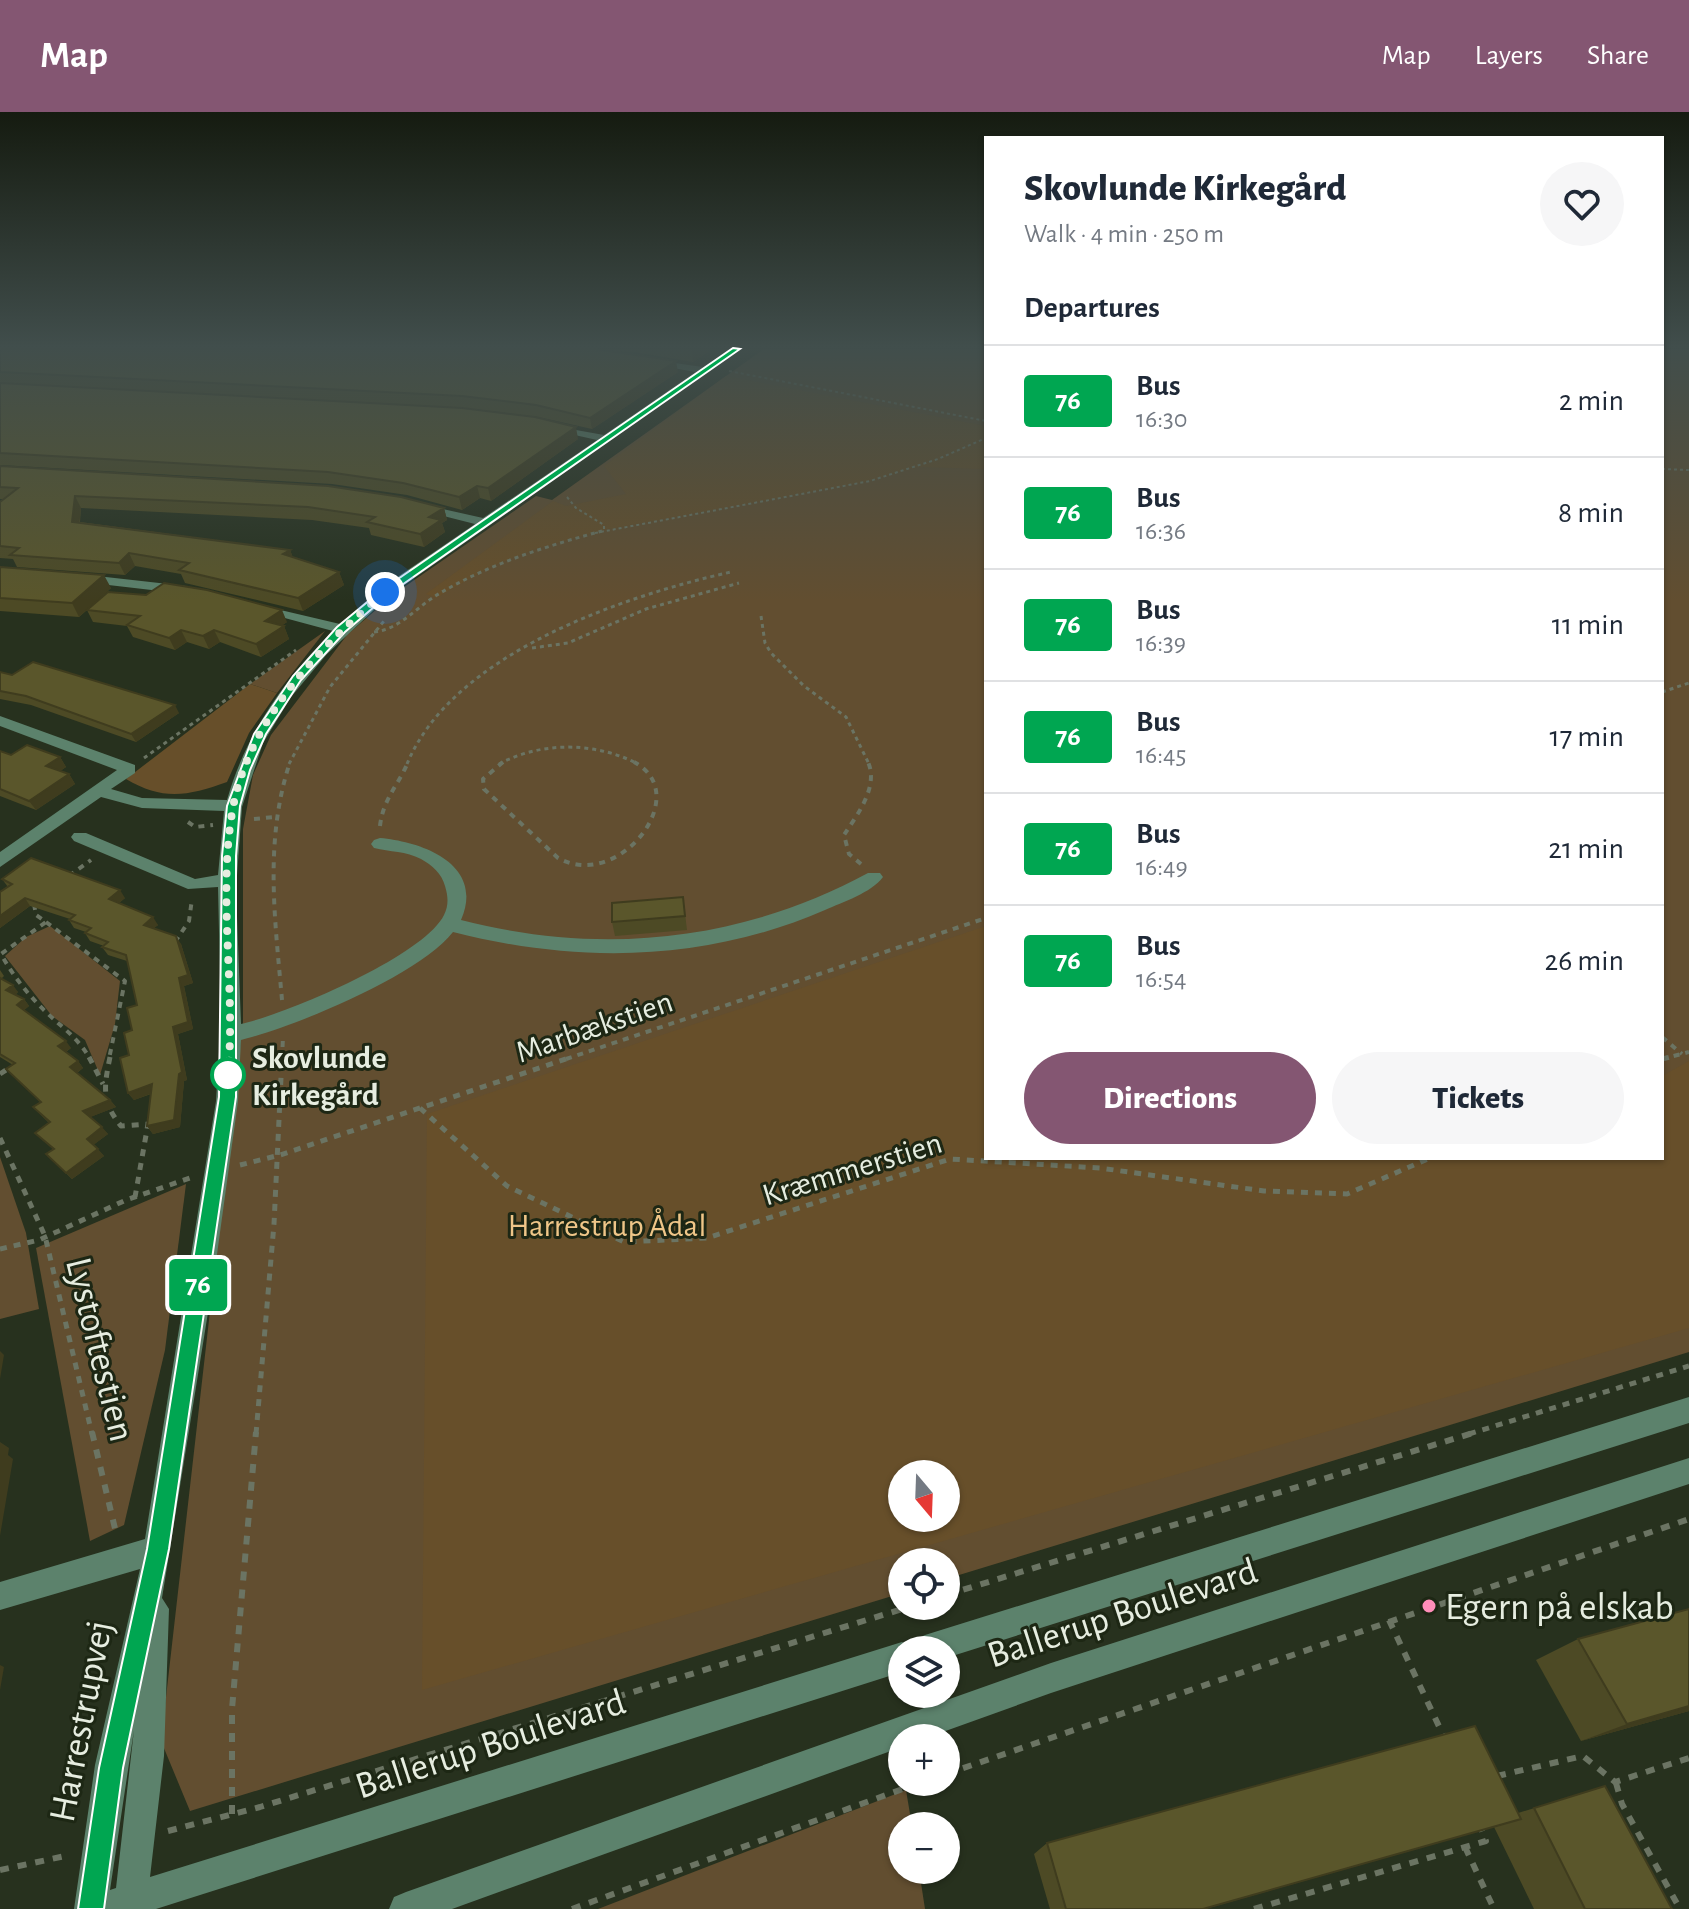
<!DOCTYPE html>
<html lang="en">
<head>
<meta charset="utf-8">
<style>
	:root { --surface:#fff; --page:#f6f6f7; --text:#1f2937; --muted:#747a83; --line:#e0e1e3; --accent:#845672 }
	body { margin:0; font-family:"Alegreya Sans",sans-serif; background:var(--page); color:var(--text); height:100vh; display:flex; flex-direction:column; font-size:30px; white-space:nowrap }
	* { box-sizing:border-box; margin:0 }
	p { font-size:26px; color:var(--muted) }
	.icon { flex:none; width:44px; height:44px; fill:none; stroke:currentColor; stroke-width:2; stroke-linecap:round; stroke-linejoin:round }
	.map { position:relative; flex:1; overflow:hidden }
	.details { position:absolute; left:984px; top:24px; width:680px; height:1024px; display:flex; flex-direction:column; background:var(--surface); border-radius:0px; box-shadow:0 2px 6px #0004 }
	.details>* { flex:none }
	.badge { padding:0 16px; border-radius:6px; font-size:28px; line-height:52px }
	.needle { width:52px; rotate:161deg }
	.fabs { position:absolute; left:888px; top:1348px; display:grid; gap:16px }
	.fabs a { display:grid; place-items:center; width:72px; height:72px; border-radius:50%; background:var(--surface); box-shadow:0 2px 6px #0004; font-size:40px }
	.you { position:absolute; width:40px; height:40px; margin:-20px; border:6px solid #fff; border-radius:50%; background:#1a73e8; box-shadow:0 0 0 12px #1a73e833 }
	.map>.badge { position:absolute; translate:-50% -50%; box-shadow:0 0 0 4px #fff }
	h2 { padding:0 40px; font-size:30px; line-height:72px }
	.round { display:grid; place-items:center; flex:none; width:84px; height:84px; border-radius:42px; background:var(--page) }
	.summary { display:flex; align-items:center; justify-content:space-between; height:136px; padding:0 40px }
	h1 { font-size:38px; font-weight:800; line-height:60px }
	.cta { display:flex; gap:16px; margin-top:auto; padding:16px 40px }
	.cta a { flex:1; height:92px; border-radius:48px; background:var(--accent); color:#fff; font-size:32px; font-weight:800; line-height:92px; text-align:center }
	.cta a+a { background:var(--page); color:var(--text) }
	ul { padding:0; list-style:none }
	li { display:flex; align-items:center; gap:24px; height:112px; padding:0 40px; border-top:2px solid var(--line) }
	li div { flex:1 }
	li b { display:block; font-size:30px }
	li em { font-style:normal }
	li .badge { min-width:88px; font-weight:700; text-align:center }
	header { display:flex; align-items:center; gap:48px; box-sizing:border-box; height:112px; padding:0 40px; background:var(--accent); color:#fff }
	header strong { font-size:38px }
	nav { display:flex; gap:44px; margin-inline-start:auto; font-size:28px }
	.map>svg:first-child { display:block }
	.green { fill:#624e30; fill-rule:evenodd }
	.forest { fill:#674f2a; fill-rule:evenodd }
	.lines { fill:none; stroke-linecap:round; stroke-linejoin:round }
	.path-far4 { stroke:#6b7463; stroke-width:2; stroke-dasharray:3 3; stroke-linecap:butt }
	.path-far3 { stroke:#6b7463; stroke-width:3; stroke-dasharray:4 4; stroke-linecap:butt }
	.path-far2 { stroke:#6b7463; stroke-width:4; stroke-dasharray:6 6; stroke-linecap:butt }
	.path-far1 { stroke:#6b7463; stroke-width:5; stroke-dasharray:7 7; stroke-linecap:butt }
	.path { stroke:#6b7463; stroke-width:6; stroke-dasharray:9 9; stroke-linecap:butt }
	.minor { fill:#5c826c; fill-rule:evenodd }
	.wall { fill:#4d4a25 }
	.shaded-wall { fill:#3f3c1e }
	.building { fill:#5a562b; stroke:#3f3c1e; stroke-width:2 }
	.line { fill:#00a651; stroke:#fff; stroke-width:2 }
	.walk { stroke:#e6ede0; stroke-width:8; stroke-dasharray:0 14.4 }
	.stop-dot { fill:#fff; stroke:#00a651; stroke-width:4 }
	.poi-dot { fill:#ff8eb9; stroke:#1d2714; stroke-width:3 }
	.labels { text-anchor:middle; stroke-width:6; stroke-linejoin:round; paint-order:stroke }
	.street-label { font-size:32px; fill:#e6ede0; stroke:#1d2714 }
	.stop-label { font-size:32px; font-weight:bold; fill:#e6ede0; stroke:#1d2714; text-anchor:start }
	.park-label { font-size:32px; fill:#efc688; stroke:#1d2714 }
	.near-street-label { font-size:38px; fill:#e6ede0; stroke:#1d2714 }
	.near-poi-label { font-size:38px; fill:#e6ede0; stroke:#1d2714; text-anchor:start }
</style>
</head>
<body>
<header>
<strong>Map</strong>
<nav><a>Map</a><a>Layers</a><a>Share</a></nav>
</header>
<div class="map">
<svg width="1689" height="1797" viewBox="0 0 1689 1797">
	<rect width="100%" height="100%" fill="#27311e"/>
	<g class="green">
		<path d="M764 237H986V1046H1662V237H1689V1240L946 1467V1450H902V1481L190 1699 161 1629 243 910V717L253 663 271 623 347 523 394 482 536 384 552 388ZM902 1362H946V1406H902Z"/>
		<polygon points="325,519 277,581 250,572"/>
		<polygon points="50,814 120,869 115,912 100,963 85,928 52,904 5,844 26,825"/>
		<polygon points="0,1045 26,1121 39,1197 0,1207"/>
		<polygon points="186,1072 165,1238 124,1413 90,1429 36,1136"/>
		<polygon points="906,1678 912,1714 902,1714 902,1758 919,1758 925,1797 598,1797"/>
	</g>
	<g class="forest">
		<polygon points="726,264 986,314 986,357 918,355 865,370 604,418 535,437 490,455 436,486 426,482 553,389 566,394 626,382 604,354"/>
		<path d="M250 572 277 581 249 621 227 670C188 684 163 689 126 667Z"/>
		<path d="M986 814V1046H1662V964L1689 949V1216L422 1578 427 1002ZM946 1362V1406H902V1362Z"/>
	</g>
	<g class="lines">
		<g class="path-far4">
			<polyline points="729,259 986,309"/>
			<polyline points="1662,357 1689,358"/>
			<polyline points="567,385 576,396 604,413 604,418"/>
			<polyline points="595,421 870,369 938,347 986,326"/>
		</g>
		<g class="path-far3">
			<polyline points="761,504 765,531 771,541 804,574 846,605 869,652"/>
			<path d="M374 520C400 518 419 492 442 480 492 451 547 434 602 419"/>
			<polyline points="532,536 568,531 646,497 739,471"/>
			<polyline points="1662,580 1689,571"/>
			<polyline points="144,646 296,538"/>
			<polyline points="289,652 330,575 384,509"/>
			<path d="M407 652C453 541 624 484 731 460"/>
			<path d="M499 652C542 629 596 630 638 652"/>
		</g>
		<g class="path-far2">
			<path d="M503 650 483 667 484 677 558 746C619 780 695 682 634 650"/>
			<polyline points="254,707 275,705"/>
			<polyline points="188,710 195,715 213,713"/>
			<path d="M380 714C383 687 398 674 408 650"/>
			<path d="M861 752 849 742 844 723C857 703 879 675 868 650"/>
			<polyline points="69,764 91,748"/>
			<path d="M34 792 36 803 46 810 1 842C13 864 29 884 47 901 64 917 79 927 90 947"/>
			<polyline points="46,810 125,869 109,947"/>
			<polyline points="175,830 189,809 192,787"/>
			<path d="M282 888C275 807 264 729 290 650"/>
			<polyline points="1662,925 1682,942"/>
			<polyline points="282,947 283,925"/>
			<polyline points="566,947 986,806"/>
			<polyline points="1662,947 1689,940"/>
		</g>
		<g class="path-far1">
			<polyline points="89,945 103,972"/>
			<path d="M110 945C104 975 101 989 121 1014L148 1012 135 1085"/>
			<polyline points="1662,947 1670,945"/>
			<polyline points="0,962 9,956"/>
			<polyline points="420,996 507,1074 624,1130 707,1126 950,1047 1100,1056 1264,1079 1347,1082 1430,1046"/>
			<polyline points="0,1026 45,1124 92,1322"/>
			<polyline points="240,1053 280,1043 572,945"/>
			<polyline points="0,1137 39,1128 126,1088 193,1065"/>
			<polyline points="256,1322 274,1112 282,945"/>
			<polyline points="1469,1322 1689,1254"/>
		</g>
		<g class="path">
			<polyline points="92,1320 117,1425"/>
			<polyline points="946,1483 1476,1320"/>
			<polyline points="1389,1508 1444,1625"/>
			<polyline points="946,1662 1689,1407"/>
			<polyline points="1497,1664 1583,1644 1615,1670 1689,1646"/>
			<polyline points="1616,1671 1622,1692 1680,1797"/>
			<polyline points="232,1702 232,1597 256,1320"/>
			<polyline points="168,1719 260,1695 912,1494"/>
			<polyline points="1465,1735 1494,1797"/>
			<polyline points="0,1758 70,1743"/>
			<polyline points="572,1797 922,1670"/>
			<polyline points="1254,1797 1486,1729 1480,1714"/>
		</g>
		<g class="minor">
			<path d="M729 237H741L390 483 327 542 291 585 263 631 242 695 236 777 241 912C286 902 424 844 444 803 449 793 448 784 445 774 442 762 432 753 421 747 406 739 390 740 374 736L371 732 374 728 380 726C424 730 485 753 461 808 600 844 741 830 868 761H880L883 765C871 781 843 790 825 798 706 850 577 852 453 820 420 863 294 915 241 928L238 989 215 1157 162 1486 169 1497 164 1644 150 1765 902 1530 912 1534 915 1528 925 1523 1689 1285V1311L946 1546V1538H902V1560L156 1797H74L95 1653 140 1457 0 1498V1470L145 1427 216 989 221 908 218 775 188 777 74 729 71 725 74 721H86L195 767 218 763 224 699 142 696 101 685 0 755V740L117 658 0 614V604L135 653V661L111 677 142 686 227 688C246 621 284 568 333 519L255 498V492L340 512 380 477 475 412 416 397V391L483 406 597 328 548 317V313L604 323 695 260 646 251V247L703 255ZM134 1618 116 1776 110 1778Z"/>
			<polygon points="79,462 186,474 193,478 186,482 74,469 72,466"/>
			<polygon points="1689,1346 1689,1372 1051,1581 926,1626 902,1626 902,1635 452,1797 389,1797 394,1785 406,1780 1051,1551"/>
		</g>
	</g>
	<g class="wall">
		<polygon points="0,237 712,237 693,250 634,240 602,238 678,260 592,317 538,305 465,296 0,271"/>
		<polygon points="0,271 578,327 491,389 480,386 462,398 407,383 332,372 0,353"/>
		<polygon points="0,354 444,396 447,408 442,411 445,420 424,435 371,423 369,416 312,408 81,396 80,410 290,438 293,446 339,460 344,473 303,499 185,471 181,462 135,454 125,463 17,455 13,447 0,446 0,390 3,387 0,387"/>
		<polygon points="0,455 111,476 87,498 287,510 281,514 284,514 289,527 261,545 220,530 209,537 187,530 175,538 133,525 127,514 93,510 87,498 79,505 0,499"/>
		<polygon points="0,560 12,563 179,601 136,630 31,593 0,587"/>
		<polygon points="0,639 11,643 60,645 66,655 60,659 69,662 75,672 36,698 0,684"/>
		<polygon points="2,767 125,786 119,791 158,813 154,816 181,832 193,871 184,874 193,917 178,922 187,968 184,969 180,1015 153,1022 147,1014 151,982 134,988 128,981 129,943 137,893 127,849 108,843 102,835 104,834 90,829 85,821 86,820 74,816 69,808 70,807 30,794 0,816 0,780 8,775"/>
		<polygon points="683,785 687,818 615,824 612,810"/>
		<polygon points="0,858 4,864 1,867 18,880 15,883 24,887 29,894 24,898 71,936 66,940 78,949 83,956 77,961 110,988 116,995 90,1005 108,1022 93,1033 104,1044 72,1067 46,1042 53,1037 35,1021 49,1011 33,995 40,990 6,957 13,953 0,945"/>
		<polygon points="1578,1527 1689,1599 1581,1629 1536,1548"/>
		<polygon points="1605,1674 1672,1797 1534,1797 1494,1715 1205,1797 1050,1797 1034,1742 1047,1731 1518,1701"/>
	</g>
	<g class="shaded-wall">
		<polygon points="695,237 712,237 693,250 692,239"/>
		<polygon points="676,249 678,260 592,317 590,306"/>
		<polygon points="576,315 578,327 491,389 488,376"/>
		<polygon points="477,374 480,386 462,398 459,385"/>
		<polygon points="75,384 81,396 78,422 72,410"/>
		<polygon points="444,396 447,408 442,411 445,420 424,435 420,422 429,405"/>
		<polygon points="290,438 295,450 283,442"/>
		<polygon points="129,441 135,454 125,463 119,451"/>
		<polygon points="339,460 344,473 303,499 298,486"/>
		<polygon points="104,463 111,476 79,505 72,491"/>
		<polygon points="282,498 287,510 271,521 265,509"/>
		<polygon points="284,514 289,527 261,545 256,532"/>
		<polygon points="181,518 187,530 175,538 169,526"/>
		<polygon points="214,518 220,530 209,537 203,524"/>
		<polygon points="175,593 179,601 136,630 131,622"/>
		<polygon points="60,645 66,655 53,664 46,654"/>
		<polygon points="69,662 75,672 36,698 29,689"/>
		<polygon points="120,778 125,786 114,795 109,787"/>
		<polygon points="25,786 30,794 0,816 0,804"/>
		<polygon points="153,805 158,813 149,820 144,813"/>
		<polygon points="176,824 181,832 193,871 184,874 193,917 178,922 187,968 184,969 180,1015 153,1022 147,1014 173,915 179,866"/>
		<polygon points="13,873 18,880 12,885 6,878"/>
		<polygon points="24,887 29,894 22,900 17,893"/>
		<polygon points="66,929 71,936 64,941 58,934"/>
		<polygon points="78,949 83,956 75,962 70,955"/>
		<polygon points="152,972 158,979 134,988 128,981"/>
		<polygon points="110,988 116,995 88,1006 83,999"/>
		<polygon points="102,1015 108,1022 92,1034 87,1027"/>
		<polygon points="98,1037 104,1044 72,1067 66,1061"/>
		<polygon points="0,1239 4,1243 0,1267"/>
		<polygon points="0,1330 9,1336 8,1343 13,1347 0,1424"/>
		<polygon points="0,1553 4,1555 0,1578"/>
		<polygon points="1689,1594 1689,1599 1581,1629 1627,1612"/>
	</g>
	<g class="building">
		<polygon points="0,237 595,237 676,249 590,306 536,293 462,284 0,260"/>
		<polygon points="0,271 462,296 535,305 576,315 488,376 477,374 459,385 403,371 328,360 0,341"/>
		<polygon points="0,354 328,374 401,385 444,396 429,405 441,408 420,422 367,410 375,405 308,395 75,384 72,410 290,438 283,442 339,460 298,486 179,458 189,451 129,441 119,451 10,443 19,436 0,434 0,390 18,376 0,375"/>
		<polygon points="0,455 104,463 72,491 0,486"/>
		<polygon points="164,471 207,478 282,498 265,509 284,514 256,532 214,518 203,524 181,518 169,526 127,513 140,504 87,498 108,480 146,483"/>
		<polygon points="33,550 175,593 131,622 26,584 0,579 0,560 12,563"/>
		<polygon points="27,633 60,645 46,654 69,662 29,689 0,677 0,639 11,643"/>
		<polygon points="31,746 120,778 109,787 153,805 144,813 176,824 188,863 179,866 188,910 173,915 182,960 179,962 174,1008 147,1014 152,972 128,981 120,946 129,943 124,921 132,918 127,896 137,893 126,843 102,835 108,830 85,821 91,816 69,808 75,803 25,786 0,804 0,780 12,772 2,767"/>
		<polygon points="683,785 685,804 612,810 612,791"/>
		<polygon points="0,866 13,873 6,878 24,887 17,893 66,929 58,934 78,949 70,955 110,988 83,999 102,1015 87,1027 98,1037 66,1061 46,1042 54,1037 35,1021 50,1010 33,995 41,990 6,957 15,951 0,942"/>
		<polygon points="1689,1497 1689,1594 1627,1612 1578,1527"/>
		<polygon points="1475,1614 1521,1707 1203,1797 1066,1797 1047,1731"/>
		<polygon points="1605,1674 1672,1797 1585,1797 1534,1696"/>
	</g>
	<linearGradient id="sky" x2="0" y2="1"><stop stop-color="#151b10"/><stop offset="0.48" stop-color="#414e4c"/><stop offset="1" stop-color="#414e4c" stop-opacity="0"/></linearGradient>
	<rect width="1689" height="489" fill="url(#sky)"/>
	<polygon class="line" points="733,236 740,237 389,482 345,520 301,568 266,622 250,658 240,694 236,744 236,985 169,1437 123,1656 104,1797 78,1797 99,1656 147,1437 219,985 222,744 227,694 254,622 293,564 337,515 382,478"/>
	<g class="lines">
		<path class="walk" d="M228 963C236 875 217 782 233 695 250 606 319 536 385 480"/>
	</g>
	<circle class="stop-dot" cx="228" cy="963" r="16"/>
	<circle class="poi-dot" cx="1429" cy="1494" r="8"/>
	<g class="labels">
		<g class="street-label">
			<text transform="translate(594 914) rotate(-19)" y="11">Marbækstien</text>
			<text transform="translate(852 1056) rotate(-17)" y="11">Kræmmerstien</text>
		</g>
		<g class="stop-label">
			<text x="252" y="956">Skovlunde<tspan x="252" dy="37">Kirkegård</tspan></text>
		</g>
		<g class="park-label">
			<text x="607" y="1124">Harrestrup Ådal</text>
		</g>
		<g class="near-street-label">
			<text transform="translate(101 1237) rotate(76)" y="13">Lystoftestien</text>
			<text transform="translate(1122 1500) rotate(-18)" y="13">Ballerup Boulevard</text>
			<text transform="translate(80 1609) rotate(-79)" y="13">Harrestrupvej</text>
			<text transform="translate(490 1631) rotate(-18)" y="13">Ballerup Boulevard</text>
		</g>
		<g class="near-poi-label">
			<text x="1445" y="1507">Egern på elskab</text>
		</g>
	</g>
</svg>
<div class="fabs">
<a><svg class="needle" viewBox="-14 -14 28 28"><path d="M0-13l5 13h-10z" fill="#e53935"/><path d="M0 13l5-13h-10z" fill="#747a83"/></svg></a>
<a><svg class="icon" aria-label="locate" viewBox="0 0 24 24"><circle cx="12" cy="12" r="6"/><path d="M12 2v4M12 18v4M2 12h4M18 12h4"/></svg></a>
<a><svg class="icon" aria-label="layers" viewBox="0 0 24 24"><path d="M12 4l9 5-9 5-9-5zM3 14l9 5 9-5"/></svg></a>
<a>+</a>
<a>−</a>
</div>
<div class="you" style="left:385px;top:480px"></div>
<b class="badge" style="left:198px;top:1173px;background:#00a651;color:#fff">76</b>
<section class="details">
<div class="summary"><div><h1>Skovlunde Kirkegård</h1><p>Walk · 4 min · 250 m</p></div><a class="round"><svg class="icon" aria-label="heart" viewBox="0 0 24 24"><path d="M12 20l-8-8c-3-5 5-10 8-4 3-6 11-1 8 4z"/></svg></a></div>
<h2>Departures</h2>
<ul>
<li><span class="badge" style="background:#00a651;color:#fff">76</span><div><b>Bus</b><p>16:30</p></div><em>2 min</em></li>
<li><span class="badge" style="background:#00a651;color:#fff">76</span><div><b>Bus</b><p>16:36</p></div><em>8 min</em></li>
<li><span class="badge" style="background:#00a651;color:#fff">76</span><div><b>Bus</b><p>16:39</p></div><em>11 min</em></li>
<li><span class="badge" style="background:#00a651;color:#fff">76</span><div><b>Bus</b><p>16:45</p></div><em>17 min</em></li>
<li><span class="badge" style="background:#00a651;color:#fff">76</span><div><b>Bus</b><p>16:49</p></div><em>21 min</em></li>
<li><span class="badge" style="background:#00a651;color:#fff">76</span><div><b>Bus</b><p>16:54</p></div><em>26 min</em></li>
</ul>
<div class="cta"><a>Directions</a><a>Tickets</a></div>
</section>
</div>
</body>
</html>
